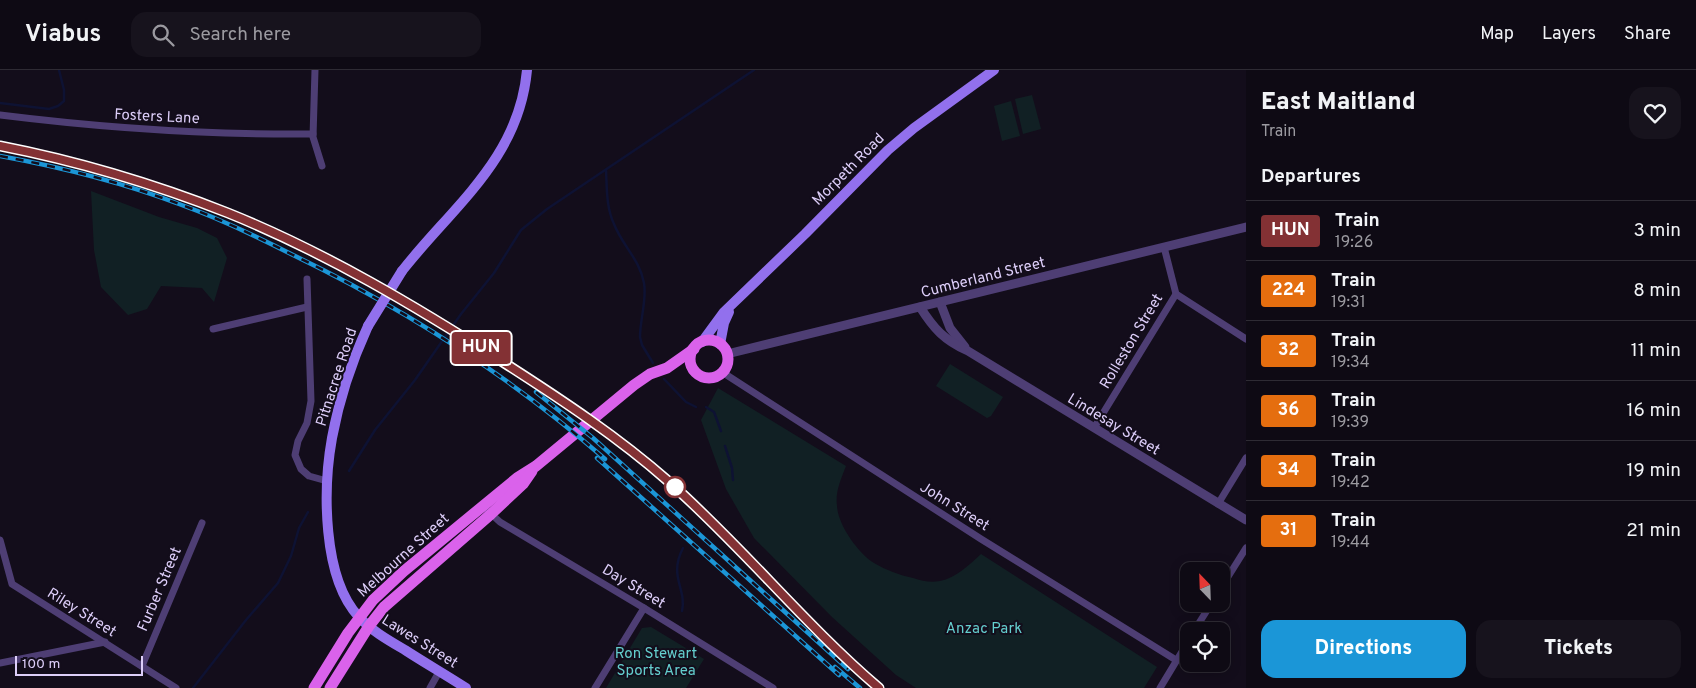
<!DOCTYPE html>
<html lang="en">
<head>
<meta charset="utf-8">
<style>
	:root { --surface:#0e0a14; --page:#17131d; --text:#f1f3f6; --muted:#9b9aa0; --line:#2e2b34; --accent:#1b96d7 }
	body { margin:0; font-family:Overpass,sans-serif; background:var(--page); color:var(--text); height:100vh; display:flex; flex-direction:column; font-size:19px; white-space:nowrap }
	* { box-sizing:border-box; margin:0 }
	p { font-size:16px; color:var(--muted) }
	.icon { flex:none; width:28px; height:28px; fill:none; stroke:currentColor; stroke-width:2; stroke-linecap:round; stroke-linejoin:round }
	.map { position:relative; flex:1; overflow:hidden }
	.panel { display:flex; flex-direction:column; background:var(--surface); width:450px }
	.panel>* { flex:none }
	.badge { padding:0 10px; border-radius:4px; font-size:18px; line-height:32px }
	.needle { width:32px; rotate:337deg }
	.controls { position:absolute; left:1180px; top:492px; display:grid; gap:10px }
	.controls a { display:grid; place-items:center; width:50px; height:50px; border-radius:10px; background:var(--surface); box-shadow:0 2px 12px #0003,0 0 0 1px var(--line); font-size:25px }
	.scale { position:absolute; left:15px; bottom:12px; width:128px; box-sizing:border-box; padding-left:5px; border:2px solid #ddcef9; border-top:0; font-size:14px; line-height:18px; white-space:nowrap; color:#ddcef9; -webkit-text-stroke:4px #130d1b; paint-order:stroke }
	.map>.badge { position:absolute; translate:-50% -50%; box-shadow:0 0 0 2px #fff }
	h2 { padding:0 15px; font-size:19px; line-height:45px }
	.round { display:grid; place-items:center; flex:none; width:52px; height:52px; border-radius:15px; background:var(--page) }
	.headline { display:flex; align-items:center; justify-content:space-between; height:85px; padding:0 15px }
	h1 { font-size:24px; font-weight:800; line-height:38px }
	.action { display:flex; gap:10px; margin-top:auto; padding:10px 15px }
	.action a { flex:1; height:58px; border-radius:15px; background:var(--accent); color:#fff; font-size:20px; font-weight:800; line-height:58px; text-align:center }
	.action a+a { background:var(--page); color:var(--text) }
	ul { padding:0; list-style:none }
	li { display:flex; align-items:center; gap:15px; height:60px; padding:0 15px; border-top:1px solid var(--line) }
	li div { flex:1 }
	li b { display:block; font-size:19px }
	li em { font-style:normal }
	li .badge { min-width:55px; font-weight:700; text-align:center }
	header { display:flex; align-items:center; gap:30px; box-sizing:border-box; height:70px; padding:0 25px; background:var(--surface); border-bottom:1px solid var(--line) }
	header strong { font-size:24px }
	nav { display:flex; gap:28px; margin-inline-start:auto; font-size:18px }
	.search { width:350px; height:45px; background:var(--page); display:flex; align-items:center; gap:12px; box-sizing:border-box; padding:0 18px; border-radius:15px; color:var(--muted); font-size:19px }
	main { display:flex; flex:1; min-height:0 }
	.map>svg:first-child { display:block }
	.green { fill:#112024 }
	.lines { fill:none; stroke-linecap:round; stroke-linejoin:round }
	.stream { stroke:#0e1233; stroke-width:2.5 }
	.minor { stroke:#4e3e74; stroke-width:7 }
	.tertiary { stroke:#4e3e74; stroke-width:9 }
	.secondary { stroke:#9270ed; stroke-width:10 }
	.primary { stroke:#da62eb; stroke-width:11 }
	.rail-casing { stroke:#1b96d7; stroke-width:4.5 }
	.rail { stroke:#130d1b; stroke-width:2.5; stroke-dasharray:8; stroke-linecap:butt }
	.secondary-bridge { stroke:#9270ed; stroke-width:10 }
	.line-casing { stroke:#fff; stroke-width:11 }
	.line { stroke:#833134; stroke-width:8 }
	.stop-dot { fill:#fff; stroke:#833134; stroke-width:2.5 }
	.labels { text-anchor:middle; stroke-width:4; stroke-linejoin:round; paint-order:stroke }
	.street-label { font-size:15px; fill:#ddcef9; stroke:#130d1b }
	.park-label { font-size:15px; fill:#64cece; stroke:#130d1b }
</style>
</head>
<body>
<header>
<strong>Viabus</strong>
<div class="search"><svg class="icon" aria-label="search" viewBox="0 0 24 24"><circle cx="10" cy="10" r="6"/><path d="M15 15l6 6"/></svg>Search here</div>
<nav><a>Map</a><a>Layers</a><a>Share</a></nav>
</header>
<main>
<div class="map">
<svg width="1246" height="618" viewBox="0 0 1246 618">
	<rect width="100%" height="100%" fill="#130d1b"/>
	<g class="green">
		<polygon points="1032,25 1041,59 1023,64 1015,29"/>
		<polygon points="1011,31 1020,66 1002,71 994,36"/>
		<polygon points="91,121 159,147 197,158 217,168 227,188 214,232 202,218 161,216 147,239 128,245 101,217 94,180"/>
		<polygon points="950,294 1003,327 991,346 987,348 936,316"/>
		<path d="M718 318 846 396C841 409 835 422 837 436 838 455 858 483 874 493 886 500 899 505 913 508 922 511 931 513 940 511 956 508 969 495 981 484L1157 597 1144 618H916L896 605 832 547 754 468 726 419 701 350Z"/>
		<polygon points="651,557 704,589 686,618 606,618 642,558"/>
	</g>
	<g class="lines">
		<g class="stream">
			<polyline points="0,33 49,39 58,36 64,31 64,20 59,0"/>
			<path d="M606 100C607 118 606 137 614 154 622 175 640 190 644 213 647 230 640 249 640 267L642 275 653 293"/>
			<polyline points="664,309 686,332 696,337"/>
			<polyline points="706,337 714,342 721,361"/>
			<polyline points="725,376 732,398 733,410"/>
			<polyline points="349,401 375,360 415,310 461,244 494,203 521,160 547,139 754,0"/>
			<path d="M682 541C687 518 668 507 683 478"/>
			<polyline points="193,618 246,550 278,513 291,486 299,458 308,442"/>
		</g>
		<g class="minor">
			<polyline points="315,0 313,67 322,96"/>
			<path d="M0 45C104 58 208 65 313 64"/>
			<polyline points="1164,177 1176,224 1246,269"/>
			<polyline points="307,209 311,331 307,353 298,371 295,385 301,399 309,406 327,411"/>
			<polyline points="213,259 307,237"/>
			<polyline points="722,302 981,469 1176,590"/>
			<polyline points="1094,358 1176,224"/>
			<polyline points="1218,434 1246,388"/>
			<polyline points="488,441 500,452 644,538 773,618"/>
			<polyline points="0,470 12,514 176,618"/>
			<polyline points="1221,518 1246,478"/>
			<polyline points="1194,561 1211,534"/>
			<polyline points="0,593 105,572"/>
			<polyline points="142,596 202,453"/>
			<polyline points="430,618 439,602"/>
			<polyline points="595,618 644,538"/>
			<polyline points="1160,618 1189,570"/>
		</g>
		<g class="tertiary">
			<polyline points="940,232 950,258 965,277"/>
			<path d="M920 237C934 259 944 270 968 281L1246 450"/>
			<polyline points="727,284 1246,157"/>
		</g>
		<g class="secondary">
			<path d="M402 201C453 136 519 89 527 0"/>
			<path d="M368 256C352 291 339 330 332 368 323 418 322 508 359 547 372 561 388 570 405 580 425 593 446 605 466 618"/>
			<polyline points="702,272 724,242 805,164 888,80 914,58 994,0"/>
			<polyline points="720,274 724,253 729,242"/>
		</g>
		<g class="primary">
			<circle cx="709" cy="289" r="19"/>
			<polyline points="314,618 348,563 373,530 404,501 517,408 536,396 634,315 650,304 667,298 694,279"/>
			<polyline points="330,618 369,556 384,537 491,444 523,414 532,401"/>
		</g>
		<g class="rail-casing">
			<g id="rail">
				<path d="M0 76C77 91 154 114 228 143 324 182 414 235 501 291 559 328 617 366 668 411 742 476 804 554 879 618"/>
				<path d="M0 86C60 97 121 112 179 134 218 148 256 166 293 185 405 239 511 307 605 389"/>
				<polyline points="536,322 593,368 848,599"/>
				<polyline points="597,388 839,605"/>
				<polyline points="835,597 860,618"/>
			</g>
		</g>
		<use href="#rail" class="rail"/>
		<polyline class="secondary-bridge" points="368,256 402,201"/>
	</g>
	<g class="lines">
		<g class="line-casing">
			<path id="line" d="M0 76C77 91 154 114 228 143 325 182 417 237 506 294 562 330 618 367 668 411 742 476 804 554 879 618"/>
		</g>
		<use href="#line" class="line"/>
	</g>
	<circle class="stop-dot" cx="675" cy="417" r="10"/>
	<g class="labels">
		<g class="street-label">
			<text transform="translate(157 46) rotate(3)" y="5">Fosters Lane</text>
			<text transform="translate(848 99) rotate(-45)" y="5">Morpeth Road</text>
			<text transform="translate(983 207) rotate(-14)" y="5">Cumberland Street</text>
			<text transform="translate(1131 271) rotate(-59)" y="5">Rolleston Street</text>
			<text transform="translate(336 307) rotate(-72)" y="5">Pitnacree Road</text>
			<text transform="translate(1114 354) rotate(31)" y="5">Lindesay Street</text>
			<text transform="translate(955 436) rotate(32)" y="5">John Street</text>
			<text transform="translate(403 485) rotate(-42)" y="5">Melbourne Street</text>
			<text transform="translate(634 516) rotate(31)" y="5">Day Street</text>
			<text transform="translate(159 519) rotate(-67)" y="5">Furber Street</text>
			<text transform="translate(82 542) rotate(32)" y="5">Riley Street</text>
			<text transform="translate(420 571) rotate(32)" y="5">Lawes Street</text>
		</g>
		<g class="park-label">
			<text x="984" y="563">Anzac Park</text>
			<text x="656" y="588">Ron Stewart<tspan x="656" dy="17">Sports Area</tspan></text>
		</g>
	</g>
</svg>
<div class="controls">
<a><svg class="needle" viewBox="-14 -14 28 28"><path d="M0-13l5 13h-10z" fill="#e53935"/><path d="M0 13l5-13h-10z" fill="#9b9aa0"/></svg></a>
<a><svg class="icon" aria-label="locate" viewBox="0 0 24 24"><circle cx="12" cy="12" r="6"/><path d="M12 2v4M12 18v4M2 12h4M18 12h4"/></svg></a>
</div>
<div class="scale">100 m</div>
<b class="badge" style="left:481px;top:278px;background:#833134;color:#fff">HUN</b>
</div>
<section class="panel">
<div class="headline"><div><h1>East Maitland</h1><p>Train</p></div><a class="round"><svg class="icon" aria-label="heart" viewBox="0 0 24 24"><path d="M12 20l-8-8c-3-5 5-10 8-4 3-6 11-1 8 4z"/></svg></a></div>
<h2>Departures</h2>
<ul>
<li><span class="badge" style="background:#833134;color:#fff">HUN</span><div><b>Train</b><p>19:26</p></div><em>3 min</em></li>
<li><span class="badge" style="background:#e56e0f;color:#fff">224</span><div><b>Train</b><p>19:31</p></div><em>8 min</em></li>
<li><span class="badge" style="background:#e56e0f;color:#fff">32</span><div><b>Train</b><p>19:34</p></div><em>11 min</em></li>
<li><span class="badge" style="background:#e56e0f;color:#fff">36</span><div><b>Train</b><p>19:39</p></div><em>16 min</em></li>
<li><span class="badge" style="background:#e56e0f;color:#fff">34</span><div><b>Train</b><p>19:42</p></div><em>19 min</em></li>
<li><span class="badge" style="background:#e56e0f;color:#fff">31</span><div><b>Train</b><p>19:44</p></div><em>21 min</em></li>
</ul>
<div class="action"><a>Directions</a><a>Tickets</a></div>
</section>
</main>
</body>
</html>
